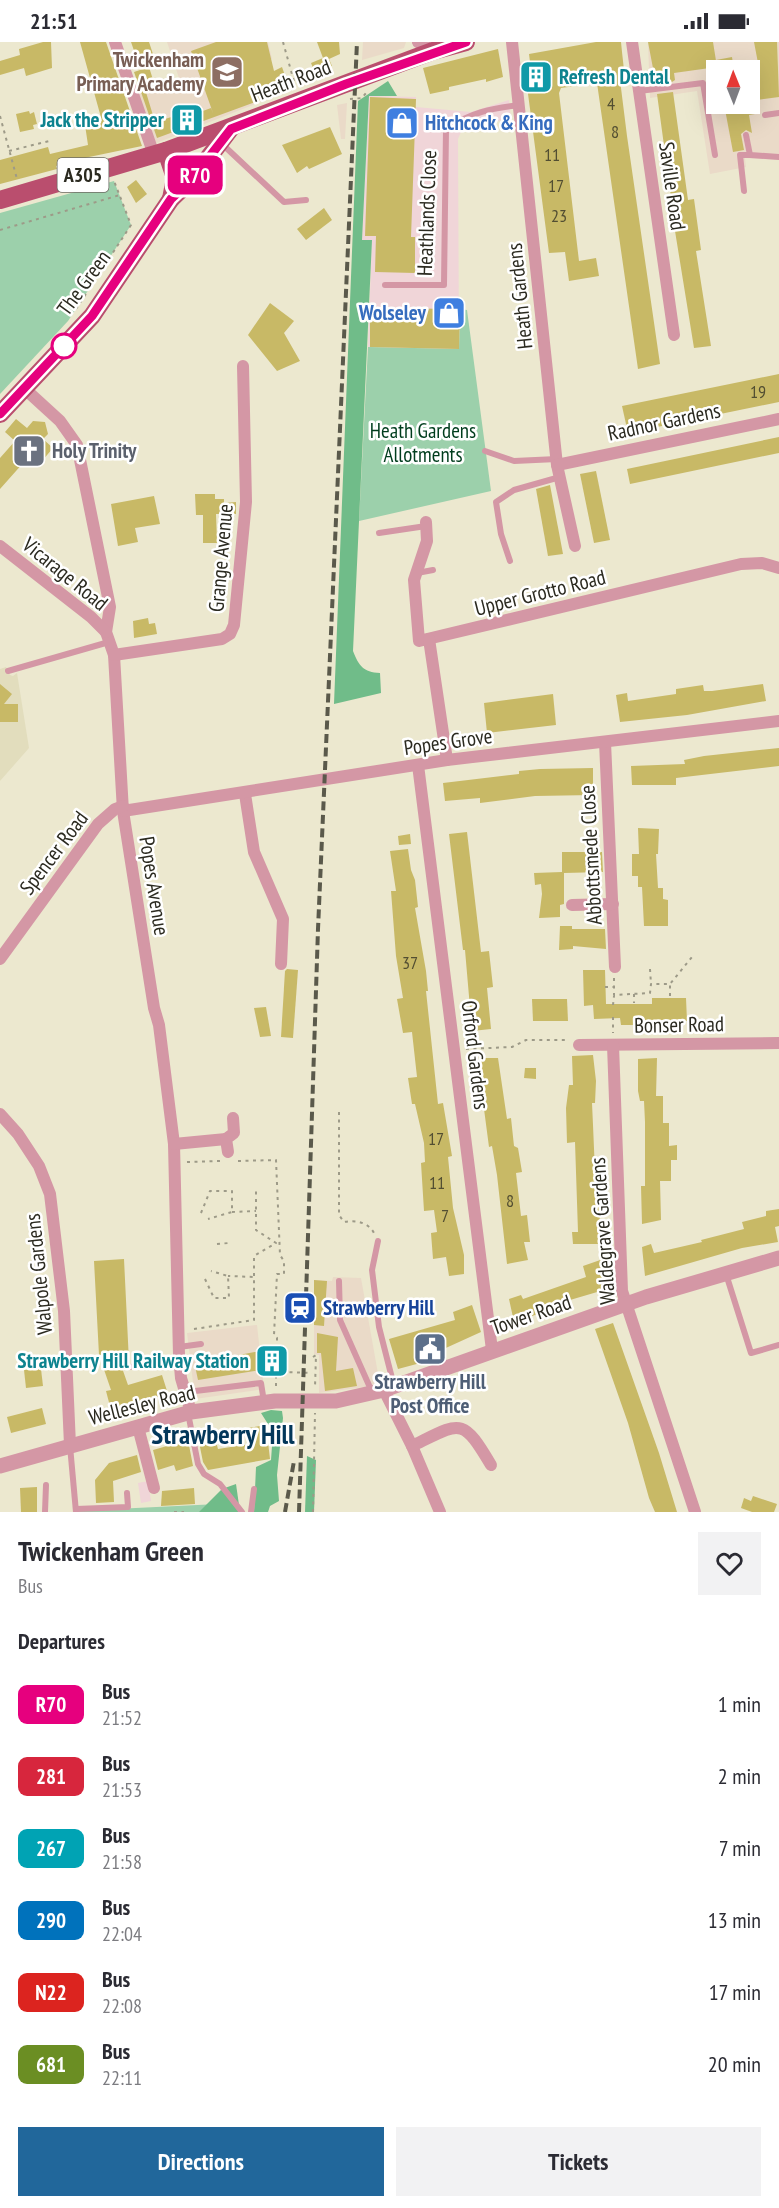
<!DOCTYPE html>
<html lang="en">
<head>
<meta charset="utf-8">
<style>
	:root { --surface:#fff; --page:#f2f2f3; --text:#2b2b33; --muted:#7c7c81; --accent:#21679b }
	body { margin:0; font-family:"PT Sans Narrow",sans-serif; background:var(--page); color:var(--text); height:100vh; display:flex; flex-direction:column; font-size:22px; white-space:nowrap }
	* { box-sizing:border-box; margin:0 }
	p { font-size:20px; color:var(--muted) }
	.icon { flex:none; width:33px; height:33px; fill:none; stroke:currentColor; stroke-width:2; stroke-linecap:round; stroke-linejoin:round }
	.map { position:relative; height:1470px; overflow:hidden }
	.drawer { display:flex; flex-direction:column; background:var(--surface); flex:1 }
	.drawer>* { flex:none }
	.badge { padding:0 12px; border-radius:9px; font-size:21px; line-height:39px }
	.needle { width:39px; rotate:359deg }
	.controls { position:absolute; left:706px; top:18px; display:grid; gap:12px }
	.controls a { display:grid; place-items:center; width:54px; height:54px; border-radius:0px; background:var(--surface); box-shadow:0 6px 24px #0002; font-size:30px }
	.map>.badge { position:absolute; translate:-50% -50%; box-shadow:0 0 0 3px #fff }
	h2 { padding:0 18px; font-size:22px; line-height:54px }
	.round { display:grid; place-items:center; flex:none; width:63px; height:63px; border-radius:0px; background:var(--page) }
	.overview { display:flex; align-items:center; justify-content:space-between; height:102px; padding:0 18px }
	h1 { font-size:28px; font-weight:600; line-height:45px }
	.primary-button { display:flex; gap:12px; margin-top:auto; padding:12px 18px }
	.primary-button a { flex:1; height:69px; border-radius:0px; background:var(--accent); color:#fff; font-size:24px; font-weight:600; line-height:69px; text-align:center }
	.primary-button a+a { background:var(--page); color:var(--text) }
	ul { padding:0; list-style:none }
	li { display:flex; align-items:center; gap:18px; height:72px; padding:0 18px }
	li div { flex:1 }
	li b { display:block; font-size:22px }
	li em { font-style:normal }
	li .badge { min-width:66px; font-weight:700; text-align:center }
	.status { display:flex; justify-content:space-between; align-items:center; height:42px; padding:0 30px; background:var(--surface); direction:ltr }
	.status svg { height:16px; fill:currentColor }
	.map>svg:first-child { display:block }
	.commercial { fill:#eadac8; fill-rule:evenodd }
	.industrial { fill:#f0d5d8 }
	.built { fill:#e2ddbd }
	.green { fill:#9cd0ab }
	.forest { fill:#70bc89 }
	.building { fill:#c8b966 }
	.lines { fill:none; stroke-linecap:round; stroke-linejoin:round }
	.path { stroke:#9d9a88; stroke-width:2; stroke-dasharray:3 4.5; stroke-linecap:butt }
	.service { stroke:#d497a5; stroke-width:6 }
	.minor { stroke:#d497a5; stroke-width:12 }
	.tertiary { stroke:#d497a5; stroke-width:15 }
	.primary { stroke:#ba4e6e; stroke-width:18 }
	.rail { stroke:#5a594b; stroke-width:4; stroke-dasharray:9 4.5; stroke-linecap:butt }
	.line-casing { stroke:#fff; stroke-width:14 }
	.line { stroke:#e6007e; stroke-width:9 }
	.stop-dot { fill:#fff; stroke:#e6007e; stroke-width:3 }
	.labels { text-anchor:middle; stroke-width:5; stroke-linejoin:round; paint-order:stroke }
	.number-label { font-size:18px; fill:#524e32 }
	.shield { fill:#fff; stroke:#6b6a63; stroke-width:1.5 }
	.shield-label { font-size:20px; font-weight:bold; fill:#2b2a20 }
	.education-label { font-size:21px; font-weight:bold; fill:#785e54; stroke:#fff; text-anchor:end }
	.culture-label { font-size:21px; font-weight:bold; fill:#0d838f; stroke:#fff; text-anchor:end }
	.street-label { font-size:21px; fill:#2b2a20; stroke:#fff }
	.shop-label { font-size:21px; font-weight:bold; fill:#366cbe; stroke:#fff; text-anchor:start }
	.park-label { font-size:21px; fill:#003d1d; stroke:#fff }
	.worship-label { font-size:21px; font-weight:bold; fill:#5b616d; stroke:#fff; text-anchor:start }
	.transit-label { font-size:21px; font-weight:bold; fill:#164399; stroke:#fff; text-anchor:start }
	.service-label { font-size:21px; font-weight:bold; fill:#4e5e75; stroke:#fff }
	.district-label { font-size:27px; font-weight:bold; fill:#03375a; stroke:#fff }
</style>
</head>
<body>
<div class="status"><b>21:51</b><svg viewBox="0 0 49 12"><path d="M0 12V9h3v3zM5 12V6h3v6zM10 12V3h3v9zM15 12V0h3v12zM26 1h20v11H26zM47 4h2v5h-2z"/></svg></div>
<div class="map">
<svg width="779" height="1470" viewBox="0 0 779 1470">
	<rect width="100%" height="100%" fill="#ece8cf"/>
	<g class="commercial">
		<polygon points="167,0 268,0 272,17 253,22 276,46 278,53 154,102 137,52 180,39"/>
		<polygon points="363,0 406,0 404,6 362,18"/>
		<path d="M648 0H779V118L745 116 746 125 710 132 697 49 650 56ZM717 28H750V62H717Z"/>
		<polygon points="347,61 345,97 341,97 337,63"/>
		<polygon points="333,1235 361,1236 380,1343 319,1351 319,1313 314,1312 314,1238 332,1239"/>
		<polygon points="257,1283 264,1347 195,1357 187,1291"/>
	</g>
	<g class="industrial">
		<polygon points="369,54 416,55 416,65 471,70 509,58 511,77 471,83 461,90 458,97 459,307 368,305 372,199 362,198"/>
		<polygon points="148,1439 151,1459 141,1461 138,1441"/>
	</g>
	<polygon class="built" points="6,625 10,633 13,634 17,631 29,706 0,739 0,627"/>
	<g class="green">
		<polygon points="114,139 131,183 68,279 0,352 0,171"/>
		<polygon points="460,267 467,268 491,449 359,479 368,305 459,307"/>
		<polygon points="218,1462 228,1470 74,1470 74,1469"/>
	</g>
	<g class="forest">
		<path d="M388 39 397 54H369L362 198H372L353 609C359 624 363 630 380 631L381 651 334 662 358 59Z"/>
		<polygon points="271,1368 282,1369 283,1376 277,1433 279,1459 270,1464 268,1470 254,1470 256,1425 271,1418 273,1390 261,1371"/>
		<polygon points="307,1414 316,1418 314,1470 305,1470"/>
		<polygon points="236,1442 240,1470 199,1470 222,1447"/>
	</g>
	<g class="building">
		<polygon points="43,0 51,0 52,26 26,34 24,26 0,33 0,19 20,13 19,7"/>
		<polygon points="80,0 106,0 142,104 89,115 56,124 57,127 0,142 0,118 48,105 50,112 88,103 85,83 102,79"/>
		<polygon points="131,0 149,0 155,18 139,23"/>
		<polygon points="216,0 267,0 274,29 282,25 288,42 275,47 277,52 157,96 134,30 149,25 155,44 145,47 155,80 178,73 177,68 189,63 192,73 211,66 213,71 191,9"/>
		<polygon points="317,0 339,0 340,12 329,17 332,24 315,31 311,21 323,16"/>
		<polygon points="596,0 621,0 622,10 625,37 620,38 627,94 660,322 638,327 597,41 561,46 559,51 579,219 596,216 599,234 569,239 565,210 549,211 525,29 531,28 529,12"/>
		<polygon points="648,0 713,0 717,25 674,31 675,38 672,40 656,42"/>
		<polygon points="754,0 777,0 779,55 750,59 750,22 758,21"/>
		<polygon points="498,7 503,35 486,40 486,37 449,45 449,48 430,52 423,26"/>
		<polygon points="732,15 734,28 718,28 716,18"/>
		<polygon points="673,50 688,158 694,157 701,208 696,209 711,304 694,306 675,189 681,188 678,172 676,154 671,155 657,52"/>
		<polygon points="370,55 416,57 411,195 415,195 415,231 375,230 376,194 365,194"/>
		<polygon points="724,62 753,62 755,72 749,73 752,91 746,88 741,92 744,108 733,110"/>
		<polygon points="29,69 30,72 34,70 37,82 33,83 34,87 20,90 16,72"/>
		<polygon points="330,85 342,112 309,127 307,124 297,131 282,103"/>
		<polygon points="136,138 147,152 136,161 127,145"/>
		<polygon points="324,166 332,178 306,198 297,187"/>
		<polygon points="270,261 294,279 284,291 300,319 277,329 248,293"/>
		<polygon points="370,266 460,267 459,307 370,305"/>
		<polygon points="779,332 779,360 628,391 622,364"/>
		<polygon points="16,377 27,386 33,379 45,380 48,392 43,397 53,406 42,419 32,411 0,447 0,416 15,399 5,390"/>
		<polygon points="779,395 779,411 630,442 627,427"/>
		<polygon points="596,429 610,498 594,501 580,432"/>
		<polygon points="550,443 563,512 548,514 536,447"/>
		<polygon points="195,452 215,452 215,457 224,457 224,461 236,460 236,472 216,472 217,501 203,501 203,473 196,473"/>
		<polygon points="154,454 160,482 135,486 138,500 118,504 111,462"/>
		<polygon points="148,576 149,582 155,581 157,592 134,596 133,579"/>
		<polygon points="0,642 12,652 4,662 18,662 18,680 0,680"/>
		<polygon points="763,642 766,659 687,673 620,680 616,653 627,651 628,659 676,652 676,647 703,643 704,649 712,649"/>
		<polygon points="553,652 556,683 487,691 484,661"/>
		<polygon points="779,706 779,724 676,736 676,743 632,743 631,724 685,722 684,718 704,714"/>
		<polygon points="593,726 593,753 535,754 480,761 480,756 445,759 443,741 519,732 519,729 540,727"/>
		<polygon points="638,786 659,787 658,812 656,812 658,846 663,846 663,857 668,858 668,884 644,884 642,845 638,845 638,834 632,834 632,812 639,812"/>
		<polygon points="467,790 481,910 489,909 493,945 487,946 491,987 472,989 465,908 463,908 449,792"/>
		<polygon points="410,792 411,802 399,803 398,794"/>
		<polygon points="408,807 411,828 415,838 418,865 415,866 426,929 428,949 426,949 438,1062 443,1061 452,1114 448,1115 453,1166 464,1213 464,1232 449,1234 446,1215 433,1217 431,1191 437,1190 434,1168 424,1169 421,1121 425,1120 424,1101 415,1062 412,1062 408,1036 417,1035 412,990 403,991 397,957 403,956 396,914 391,849 396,849 390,809"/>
		<polygon points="562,810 602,810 603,830 564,831 564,862 560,863 560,875 539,876 542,852 541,842 535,843 534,831 562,830"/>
		<polygon points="560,884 572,884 572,887 605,887 606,907 573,904 573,907 559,908"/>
		<polygon points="287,927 298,928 293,996 281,995 285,929"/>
		<polygon points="583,928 605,928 606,962 652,962 652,956 686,956 687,979 654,978 653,983 621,983 620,976 594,977 593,963 584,964"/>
		<polygon points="532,957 567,957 568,979 533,979"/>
		<polygon points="266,965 271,994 260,995 254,966"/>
		<polygon points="593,1013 596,1039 595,1061 592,1061 593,1083 596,1154 599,1154 600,1172 598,1202 573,1202 572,1190 578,1190 575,1100 567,1101 566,1066 569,1043 573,1043 572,1014"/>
		<polygon points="481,1016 498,1016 507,1077 511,1076 514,1104 518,1106 522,1130 516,1131 521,1174 527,1173 530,1200 524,1200 528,1218 507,1222 497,1133 492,1104 489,1105 479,1029 482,1029"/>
		<polygon points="657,1016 656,1054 663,1054 663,1081 669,1081 669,1104 677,1103 677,1118 671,1118 671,1139 660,1139 661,1178 642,1182 641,1144 645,1144 645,1080 644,1059 640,1059 638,1049 638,1017"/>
		<polygon points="525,1026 536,1026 536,1037 524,1036"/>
		<polygon points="779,1167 779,1184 775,1185 778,1200 742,1206 645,1234 642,1205 651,1202 654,1211 702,1200 701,1198 744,1187 742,1180 766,1174 766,1169"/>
		<polygon points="606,1216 610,1233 603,1235 604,1248 570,1258 571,1261 514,1280 509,1257 521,1253 523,1257 586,1235 583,1224"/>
		<polygon points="124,1217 129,1320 121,1323 128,1343 162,1333 168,1352 111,1368 106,1349 111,1348 99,1313 94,1219"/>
		<polygon points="314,1238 327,1239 324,1284 314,1283"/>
		<polygon points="472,1263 481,1290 437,1310 439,1316 398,1327 389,1297 455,1278 453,1270"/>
		<polygon points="613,1281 659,1411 677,1470 655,1470 649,1456 628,1381 595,1287"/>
		<polygon points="317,1291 338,1295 336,1329 353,1326 357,1344 325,1349 321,1311 317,1311"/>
		<polygon points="266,1308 281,1308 279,1325 198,1338 195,1324 201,1323 201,1320"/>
		<polygon points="41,1327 43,1344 26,1346 24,1328"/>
		<polygon points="42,1366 46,1382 11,1391 7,1375"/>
		<polygon points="266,1383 270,1417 208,1428 203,1420 198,1395 214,1392 218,1407 250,1402 248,1386"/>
		<polygon points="188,1398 193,1424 176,1429 174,1423 158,1428 153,1408"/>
		<polygon points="137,1413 141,1430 113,1439 114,1460 96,1461 95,1438 109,1421"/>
		<polygon points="37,1445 37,1470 21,1470 20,1446"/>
		<polygon points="194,1446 195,1462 161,1464 162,1449"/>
		<polygon points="753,1454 777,1462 774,1470 752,1470 741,1466 744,1456 751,1459"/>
	</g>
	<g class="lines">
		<g class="path">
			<polyline points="283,0 295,43"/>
			<polyline points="350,57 362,56 366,51"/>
			<polyline points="0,74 17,137"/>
			<polyline points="9,109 49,99"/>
			<polyline points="0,188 120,153"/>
			<polyline points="76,267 131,183 114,139"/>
			<polyline points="650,927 651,942"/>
			<polyline points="614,936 614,953 650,951 651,942 670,942 692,915"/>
			<polyline points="605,945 613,945"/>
			<polyline points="634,952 634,961"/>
			<polyline points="670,954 670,942"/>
			<polyline points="613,963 614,954"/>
			<polyline points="613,975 613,991"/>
			<polyline points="670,978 671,990"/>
			<polyline points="635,983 635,990"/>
			<polyline points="466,1007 512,1005 526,998 567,998"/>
			<path d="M339 1070V1173L344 1180C356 1178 368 1180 374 1191"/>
			<polyline points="238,1119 276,1118 280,1213 284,1219 284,1232 277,1232 274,1293 277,1296 277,1308"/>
			<polyline points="187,1120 220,1119"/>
			<polyline points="232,1170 256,1169"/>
			<polyline points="201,1171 210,1149 232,1149 232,1170 208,1177"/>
			<polyline points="217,1202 229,1201"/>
			<polyline points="254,1234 254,1214 276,1201 256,1188 256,1149"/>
			<polyline points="205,1237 214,1256 229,1256 228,1234 211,1229"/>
			<polyline points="194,1287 254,1278 254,1235 228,1234"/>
			<polyline points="280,1313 287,1312"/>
			<polyline points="313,1315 316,1313 315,1345"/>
			<polyline points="282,1330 312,1331"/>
			<polyline points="276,1344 276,1325"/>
			<polyline points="174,1470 184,1470"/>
			<polyline points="313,1470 315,1371"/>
		</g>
		<g class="service">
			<polyline points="639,49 703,41 715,113"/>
			<polyline points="765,73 779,71"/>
			<polyline points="746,93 750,113 779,115"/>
			<polyline points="221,101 284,160 306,158"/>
			<polyline points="744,149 740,113 750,113"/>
			<path d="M385 243H444L446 87C470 71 491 66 520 63"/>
			<polyline points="485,409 514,419 557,417"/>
			<polyline points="379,491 426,484"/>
			<polyline points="510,519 501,492 496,460 514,448 560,435"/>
			<polyline points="417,531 433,528"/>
			<polyline points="8,629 109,600"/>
			<polyline points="378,1199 372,1228 379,1285 394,1344"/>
			<polyline points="726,1232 751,1311 779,1303"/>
			<polyline points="339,1239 340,1278 372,1350"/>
			<polyline points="179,1305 201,1302"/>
			<polyline points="129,1325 179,1321"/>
			<polyline points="187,1350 261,1341 264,1360"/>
			<polyline points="188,1371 198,1422 204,1432 220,1442 242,1470"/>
			<polyline points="70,1404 76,1470"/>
			<polyline points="76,1467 128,1465 127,1451"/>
			<polyline points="45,1470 46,1443"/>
			<polyline points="251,1470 254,1447"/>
		</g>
		<g class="minor">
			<polyline points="115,0 154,113"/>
			<polyline points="418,0 433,9"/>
			<polyline points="512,0 557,423 575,504"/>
			<polyline points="632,0 674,293"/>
			<polyline points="25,347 60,379 77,403 110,565 106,590 114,613 123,769 154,966 159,983 174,1102 179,1313 181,1336 191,1370"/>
			<polyline points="557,423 779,377"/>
			<polyline points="426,480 427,499 414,538 419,599 741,522 762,521 779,526"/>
			<polyline points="0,504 91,575 106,590"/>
			<polyline points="429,597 447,718"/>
			<polyline points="114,613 222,597 230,592 234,583 246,460 243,324"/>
			<polyline points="605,700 615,925"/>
			<polyline points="418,723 492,1308"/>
			<polyline points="245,752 254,810 283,877 281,922"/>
			<polyline points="123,769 447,718 779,679"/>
			<polyline points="572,863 613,862"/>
			<polyline points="0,917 98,782 115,767 123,764"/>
			<polyline points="579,1003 779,1001"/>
			<polyline points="613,1003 622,1249 695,1470"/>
			<polyline points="0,1072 18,1092 39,1124 50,1152 64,1269 70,1403"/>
			<polyline points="174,1102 226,1097"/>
			<polyline points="228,1110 226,1097 234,1091 233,1076"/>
			<polyline points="384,1348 412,1404 440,1470"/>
			<polyline points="138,1385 154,1446"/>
			<path d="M412 1404C461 1380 462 1374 491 1423"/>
		</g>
		<polyline class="tertiary" points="0,1424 191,1370 275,1359 336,1359 384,1348 646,1255 779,1216"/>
		<g class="primary">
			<polyline points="166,109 175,136 171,157"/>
			<polyline points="0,158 166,109 433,9 466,0"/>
			<polyline points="0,372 92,274 171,157 193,136 231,86"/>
		</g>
		<g class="rail">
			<polyline points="285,1470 294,1419"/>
			<polyline points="299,1470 318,887 357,0"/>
		</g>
	</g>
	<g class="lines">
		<g class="line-casing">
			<polyline id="line" points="0,372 92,274 171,157 193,136 231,87 346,42 466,0"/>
		</g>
		<use href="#line" class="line"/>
	</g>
	<defs>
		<g id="school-square" transform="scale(1.725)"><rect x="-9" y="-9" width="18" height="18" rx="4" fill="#8d6e63" stroke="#fff"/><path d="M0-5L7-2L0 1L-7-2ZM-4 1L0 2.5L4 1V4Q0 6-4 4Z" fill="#fff"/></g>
		<g id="building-square" transform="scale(1.725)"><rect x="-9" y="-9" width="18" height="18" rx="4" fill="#0f9aa8" stroke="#fff"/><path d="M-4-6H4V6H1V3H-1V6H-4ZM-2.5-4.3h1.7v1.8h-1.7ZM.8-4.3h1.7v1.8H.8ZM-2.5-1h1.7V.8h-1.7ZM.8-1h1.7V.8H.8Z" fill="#fff"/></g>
		<g id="shop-square" transform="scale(1.725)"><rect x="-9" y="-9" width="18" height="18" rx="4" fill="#3f7fe0" stroke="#fff"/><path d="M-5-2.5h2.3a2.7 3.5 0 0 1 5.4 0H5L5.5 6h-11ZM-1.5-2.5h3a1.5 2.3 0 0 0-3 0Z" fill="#fff"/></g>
		<g id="church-square" transform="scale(1.725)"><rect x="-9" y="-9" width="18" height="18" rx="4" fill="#6b7280" stroke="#fff"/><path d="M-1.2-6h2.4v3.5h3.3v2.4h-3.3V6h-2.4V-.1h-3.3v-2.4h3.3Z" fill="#fff"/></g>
		<g id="station-square" transform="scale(1.725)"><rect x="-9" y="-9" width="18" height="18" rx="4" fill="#1a4fb4" stroke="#fff"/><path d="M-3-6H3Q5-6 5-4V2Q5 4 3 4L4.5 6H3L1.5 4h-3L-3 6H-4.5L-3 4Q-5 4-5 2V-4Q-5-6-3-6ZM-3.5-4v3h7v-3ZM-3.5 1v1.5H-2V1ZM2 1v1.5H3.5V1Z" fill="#fff"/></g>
		<g id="civic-square" transform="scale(1.725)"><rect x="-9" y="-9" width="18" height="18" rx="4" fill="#5c6f8a" stroke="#fff"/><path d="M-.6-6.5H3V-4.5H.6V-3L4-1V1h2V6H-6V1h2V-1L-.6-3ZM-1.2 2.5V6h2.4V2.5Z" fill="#fff"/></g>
	</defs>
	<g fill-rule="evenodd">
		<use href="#school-square" x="227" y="30"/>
		<use href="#building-square" x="536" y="35"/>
		<use href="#building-square" x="187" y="78"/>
		<use href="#shop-square" x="402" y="81"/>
		<use href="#shop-square" x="449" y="271"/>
		<use href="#church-square" x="29" y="409"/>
		<use href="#station-square" x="300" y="1266"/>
		<use href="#civic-square" x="430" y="1307"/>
		<use href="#building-square" x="272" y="1319"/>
	</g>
	<circle class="stop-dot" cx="64" cy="304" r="12"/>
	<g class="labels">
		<g class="number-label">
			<text x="611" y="68">4</text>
			<text x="615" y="96">8</text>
			<text x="552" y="119">11</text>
			<text x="556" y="150">17</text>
			<text x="559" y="180">23</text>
			<text x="758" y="356">19</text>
			<text x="410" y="927">37</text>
			<text x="436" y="1103">17</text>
			<text x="437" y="1147">11</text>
			<text x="510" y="1165">8</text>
			<text x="445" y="1180">7</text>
		</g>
		<rect class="shield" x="57.5" y="116" width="51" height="34" rx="4.5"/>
		<g class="shield-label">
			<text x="83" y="140">A305</text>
		</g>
		<g class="education-label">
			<text x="204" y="25">Twickenham<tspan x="204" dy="24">Primary Academy</tspan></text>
		</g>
		<g class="culture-label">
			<text x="559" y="42" text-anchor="start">Refresh Dental</text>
			<text x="164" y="85">Jack the Stripper</text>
			<text x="249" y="1326">Strawberry Hill Railway Station</text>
		</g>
		<g class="street-label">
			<text transform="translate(291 39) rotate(-21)" y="7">Heath Road</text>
			<text transform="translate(672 144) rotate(82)" y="7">Saville Road</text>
			<text transform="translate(427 171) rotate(-88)" y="7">Heathlands Close</text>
			<text transform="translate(84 241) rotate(-54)" y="7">The Green</text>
			<text transform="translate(520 254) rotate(-96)" y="7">Heath Gardens</text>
			<text transform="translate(664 380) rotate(-12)" y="7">Radnor Gardens</text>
			<text transform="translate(221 516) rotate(-85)" y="7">Grange Avenue</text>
			<text transform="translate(65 532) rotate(39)" y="7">Vicarage Road</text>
			<text transform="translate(540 551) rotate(-14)" y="7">Upper Grotto Road</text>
			<text transform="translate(448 700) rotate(-8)" y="7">Popes Grove</text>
			<text transform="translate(54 811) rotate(-53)" y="7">Spencer Road</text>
			<text transform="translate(591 813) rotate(-93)" y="7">Abbottsmede Close</text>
			<text transform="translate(154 844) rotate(81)" y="7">Popes Avenue</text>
			<text transform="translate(679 983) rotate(-1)" y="7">Bonser Road</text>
			<text transform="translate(475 1013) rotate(83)" y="7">Orford Gardens</text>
			<text transform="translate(603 1189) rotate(-94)" y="7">Waldegrave Gardens</text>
			<text transform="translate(39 1232) rotate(-96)" y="7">Walpole Gardens</text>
			<text transform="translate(531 1273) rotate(-19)" y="7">Tower Road</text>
			<text transform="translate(142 1363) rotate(-14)" y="7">Wellesley Road</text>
		</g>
		<g class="shop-label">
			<text x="425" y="88">Hitchcock &amp; King</text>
			<text x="426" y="278" text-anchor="end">Wolseley</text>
		</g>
		<g class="park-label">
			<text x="423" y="396">Heath Gardens<tspan x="423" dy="24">Allotments</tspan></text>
		</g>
		<g class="worship-label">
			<text x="52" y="416">Holy Trinity</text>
		</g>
		<g class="transit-label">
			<text x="323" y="1273">Strawberry Hill</text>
		</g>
		<g class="service-label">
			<text x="430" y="1347">Strawberry Hill<tspan x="430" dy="24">Post Office</tspan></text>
		</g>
		<g class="district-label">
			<text x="223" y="1402">Strawberry Hill</text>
		</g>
	</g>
</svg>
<div class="controls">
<a><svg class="needle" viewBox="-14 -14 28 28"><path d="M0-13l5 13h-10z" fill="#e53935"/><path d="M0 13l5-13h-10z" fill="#7c7c81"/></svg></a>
</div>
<b class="badge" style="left:195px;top:133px;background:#e6007e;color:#fff">R70</b>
</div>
<section class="drawer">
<div class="overview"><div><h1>Twickenham Green</h1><p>Bus</p></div><a class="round"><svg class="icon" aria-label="heart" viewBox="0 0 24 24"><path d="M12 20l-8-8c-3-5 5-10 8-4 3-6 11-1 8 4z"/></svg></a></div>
<h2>Departures</h2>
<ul>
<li><span class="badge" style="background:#e6007e;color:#fff">R70</span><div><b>Bus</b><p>21:52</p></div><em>1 min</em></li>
<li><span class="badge" style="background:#d7263d;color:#fff">281</span><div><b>Bus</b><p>21:53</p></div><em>2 min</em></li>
<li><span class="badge" style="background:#00a3b4;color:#fff">267</span><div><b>Bus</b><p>21:58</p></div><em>7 min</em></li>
<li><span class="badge" style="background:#0072bc;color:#fff">290</span><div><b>Bus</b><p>22:04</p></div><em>13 min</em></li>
<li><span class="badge" style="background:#dc241f;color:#fff">N22</span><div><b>Bus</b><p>22:08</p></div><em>17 min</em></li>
<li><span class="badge" style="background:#6b8e23;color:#fff">681</span><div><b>Bus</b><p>22:11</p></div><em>20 min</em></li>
</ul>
<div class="primary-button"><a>Directions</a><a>Tickets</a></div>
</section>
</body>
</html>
